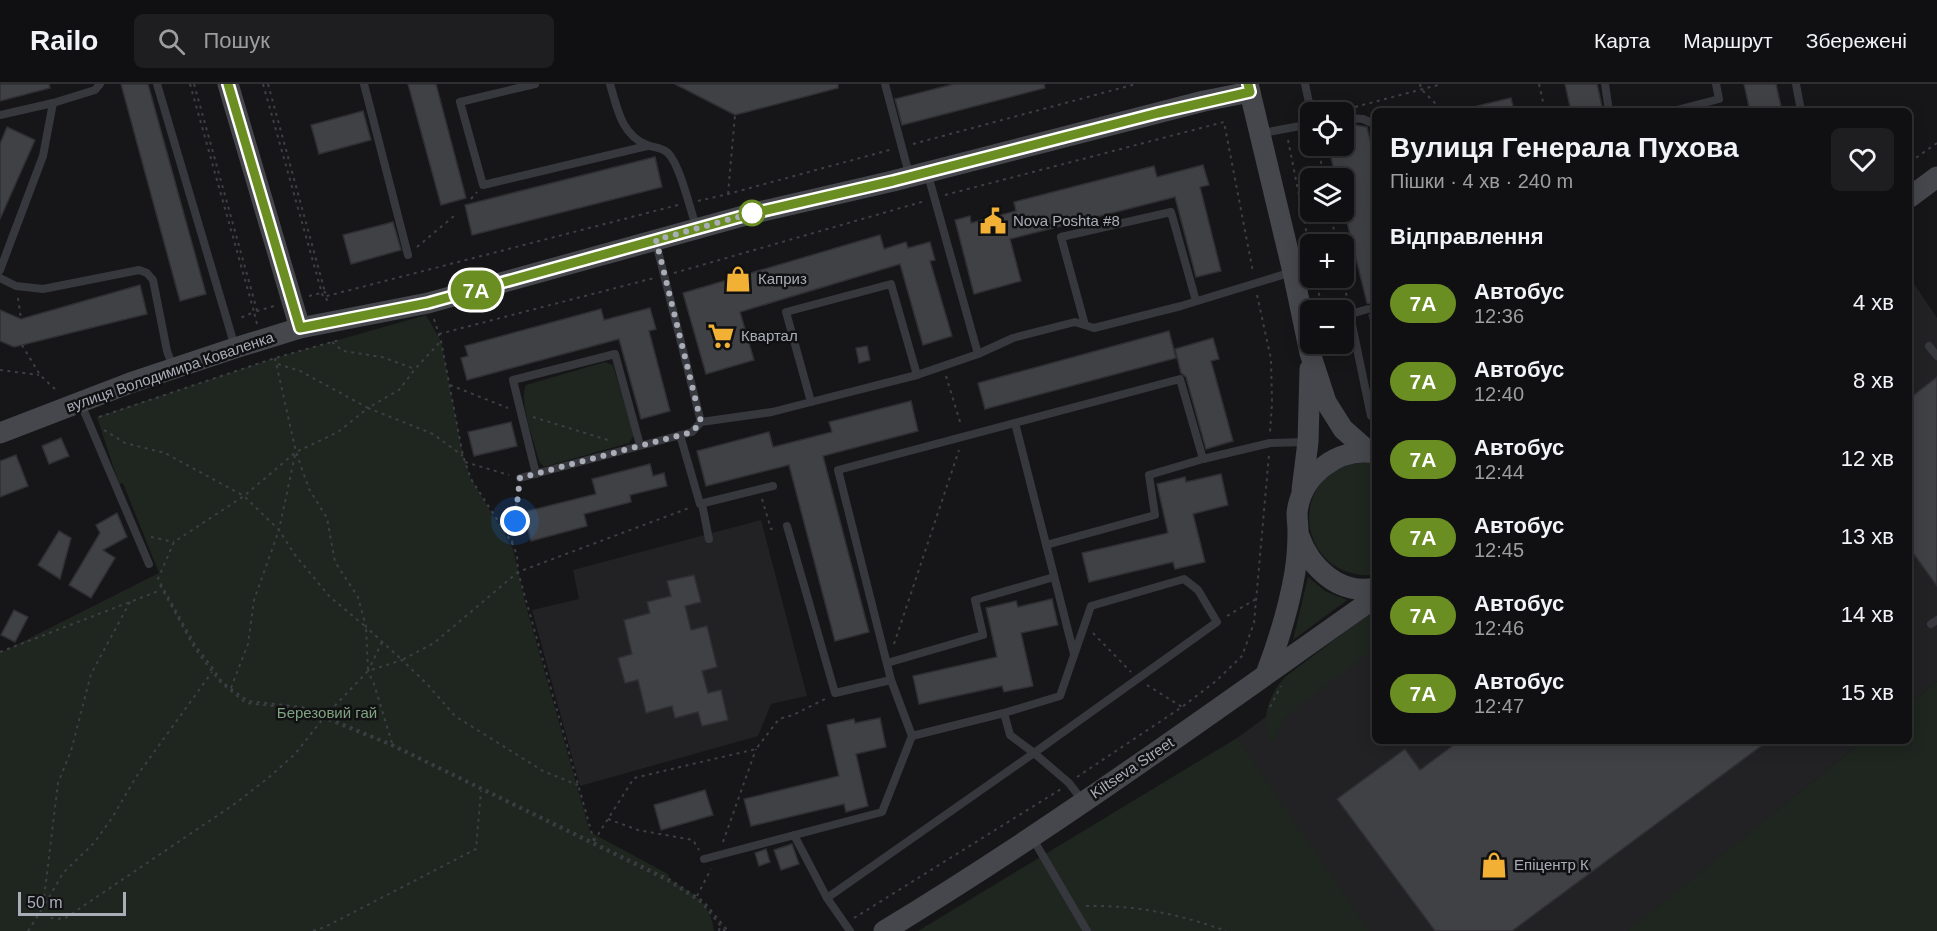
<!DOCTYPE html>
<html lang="uk">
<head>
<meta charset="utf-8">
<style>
	:root { --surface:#101012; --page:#1e1e20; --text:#f1f3f6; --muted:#9c9d9f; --line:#303032 }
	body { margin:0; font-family:Arial,sans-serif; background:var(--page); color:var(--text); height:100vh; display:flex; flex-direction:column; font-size:22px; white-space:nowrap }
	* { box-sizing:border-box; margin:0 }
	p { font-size:20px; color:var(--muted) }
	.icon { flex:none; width:33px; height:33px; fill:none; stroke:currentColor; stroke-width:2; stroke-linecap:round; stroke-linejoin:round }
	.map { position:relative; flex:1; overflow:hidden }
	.side { position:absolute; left:1372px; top:24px; width:540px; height:636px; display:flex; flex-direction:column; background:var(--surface); border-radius:9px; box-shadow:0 3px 15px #0003,0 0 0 2px var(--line) }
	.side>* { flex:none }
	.badge { padding:0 12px; border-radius:20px; font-size:21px; line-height:39px }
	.fabs { position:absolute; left:1300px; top:18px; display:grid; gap:12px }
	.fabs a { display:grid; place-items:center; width:54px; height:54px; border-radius:9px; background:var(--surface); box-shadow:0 3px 15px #0003,0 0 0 2px var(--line); font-size:30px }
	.scale { position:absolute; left:18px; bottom:15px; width:108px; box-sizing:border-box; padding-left:6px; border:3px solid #a8adb8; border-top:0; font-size:16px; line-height:21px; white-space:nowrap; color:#a8adb8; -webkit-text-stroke:4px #111113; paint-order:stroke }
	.you { position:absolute; width:30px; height:30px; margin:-15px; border:4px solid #fff; border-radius:50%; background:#1a73e8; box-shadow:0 0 0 9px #1a73e833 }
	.map>.badge { position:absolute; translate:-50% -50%; box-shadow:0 0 0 3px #fff }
	h2 { padding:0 18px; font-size:22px; line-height:54px }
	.round { display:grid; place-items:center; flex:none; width:63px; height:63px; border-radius:9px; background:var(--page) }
	.headline { display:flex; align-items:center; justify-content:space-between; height:102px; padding:0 18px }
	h1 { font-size:28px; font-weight:800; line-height:45px }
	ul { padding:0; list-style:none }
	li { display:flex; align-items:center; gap:18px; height:78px; padding:0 18px }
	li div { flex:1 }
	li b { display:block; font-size:22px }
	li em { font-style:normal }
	li .badge { min-width:66px; font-weight:700; text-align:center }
	header { display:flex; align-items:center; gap:36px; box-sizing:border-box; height:84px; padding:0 30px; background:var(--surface); border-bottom:2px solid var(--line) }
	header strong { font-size:28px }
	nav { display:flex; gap:33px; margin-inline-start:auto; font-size:21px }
	.search { width:420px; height:54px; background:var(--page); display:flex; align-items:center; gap:15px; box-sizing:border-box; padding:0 21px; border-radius:9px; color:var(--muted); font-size:22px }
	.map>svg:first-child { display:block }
	.built { fill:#222225 }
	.green { fill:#1e261f }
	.building { fill:#404145; stroke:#303034; stroke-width:1.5 }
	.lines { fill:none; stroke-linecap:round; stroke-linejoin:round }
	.path { stroke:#3d3f44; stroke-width:2; stroke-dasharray:3 4.5; stroke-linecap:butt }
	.lane { stroke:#37383d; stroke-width:8 }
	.secondary { stroke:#45474d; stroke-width:21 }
	.line-casing { stroke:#fff; stroke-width:14 }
	.line { stroke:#6b8e23; stroke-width:9 }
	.walk { stroke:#a8adb8; stroke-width:6; stroke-dasharray:0 10.8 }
	.stop-dot { fill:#fff; stroke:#6b8e23; stroke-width:3 }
	.labels { text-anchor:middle; stroke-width:5; stroke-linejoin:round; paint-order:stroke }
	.poi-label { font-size:15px; fill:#a8adb8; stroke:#111113; text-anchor:start }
	.street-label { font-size:15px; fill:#a8adb8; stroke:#111113 }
	.park-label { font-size:15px; fill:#7fa381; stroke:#111113 }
</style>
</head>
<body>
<header>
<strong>Railo</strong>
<div class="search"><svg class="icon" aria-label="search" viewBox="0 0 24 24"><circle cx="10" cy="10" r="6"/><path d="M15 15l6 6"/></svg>Пошук</div>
<nav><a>Карта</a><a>Маршрут</a><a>Збережені</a></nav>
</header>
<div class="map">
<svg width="1937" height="847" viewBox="0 0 1937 847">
	<rect width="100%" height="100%" fill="#161618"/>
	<g class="built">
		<polygon points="1910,194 1937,234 1937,597 1910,620"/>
		<polygon points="761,436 807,612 771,620 758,652 580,702 532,526 579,515 573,486"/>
		<polygon points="1375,553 1376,657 1863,657 1629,847 1364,847 1237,654"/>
	</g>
	<g class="green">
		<path d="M426 231 441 257 463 372 471 395 513 465 526 522 590 748 668 790 669 795C692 810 710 816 714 847H0V569L159 489 123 399 119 400 97 333 275 274Z"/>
		<path d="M605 278 613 281 634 351 629 359 547 382H543L539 377C535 359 518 317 526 301Z"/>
		<path d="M1367 378 1375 380V491C1302 497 1285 402 1348 381 1354 379 1361 379 1367 378Z"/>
		<polygon points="1308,493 1325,507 1347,516 1293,556"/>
		<path d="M1375 525V564L1290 629 1283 636 1276 654 1270 658C1260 635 1269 610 1285 593Z"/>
		<polygon points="1937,597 1937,847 1628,847 1863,657 1910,657 1910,620"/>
		<polygon points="1237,654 1370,847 918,847"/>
	</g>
	<g class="building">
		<polygon points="0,0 49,0 50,4 0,17"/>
		<polygon points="121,0 148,0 206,210 180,217"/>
		<polygon points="408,0 436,0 466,114 441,121"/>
		<polygon points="675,0 838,0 838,4 735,31"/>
		<polygon points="954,0 1044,0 1045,4 902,41 895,15"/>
		<polygon points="1565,0 1597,0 1603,27 1571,27"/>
		<polygon points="1744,0 1776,0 1782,27 1750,27"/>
		<polygon points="1511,14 1514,27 1477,27 1477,22"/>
		<polygon points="363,27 371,56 319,70 311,41"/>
		<polygon points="1355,41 1367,43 1376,81 1376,237 1371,238 1369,231 1373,229 1374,224 1372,220 1367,219 1344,126 1344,94 1336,94 1328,62 1344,62 1344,43"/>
		<polygon points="7,43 35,56 0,135 0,60"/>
		<polygon points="655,73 662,103 472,151 465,121"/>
		<polygon points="1203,81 1209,101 1200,103 1221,187 1196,193 1175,113 1010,155 1021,197 974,210 955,136 970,132 971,139 1016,127 1014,118 1154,82 1157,93"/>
		<polygon points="393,138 401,166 351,180 343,151"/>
		<polygon points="880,151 884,165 906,158 908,164 930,158 935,176 930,177 952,252 923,261 900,180 740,228 754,276 706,290 683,209"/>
		<polygon points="140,201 147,230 14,263 0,257 0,226 21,235"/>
		<polygon points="650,224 656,245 649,247 670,327 641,335 619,255 467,296 461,274 468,272 465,262 601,225 604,236"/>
		<polygon points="1169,247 1176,274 985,325 978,299"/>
		<polygon points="1213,254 1219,275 1211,277 1233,357 1206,365 1186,293 1181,289 1175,265"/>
		<polygon points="867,262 870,276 859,279 856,264"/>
		<polygon points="1937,293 1937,502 1910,465 1910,314"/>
		<polygon points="911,317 918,347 823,372 869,548 835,557 789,381 706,402 697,367 769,348 773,363 832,348 829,338"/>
		<polygon points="511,338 517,362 474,372 468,348"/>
		<polygon points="61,354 69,372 49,380 42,362"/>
		<polygon points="16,371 28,402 0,413 0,377"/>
		<polygon points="650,380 653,392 664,389 667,402 630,411 631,418 584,430 587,442 531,457 524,428 596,410 592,395"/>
		<polygon points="1221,390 1228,421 1193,430 1205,478 1175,485 1173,478 1089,498 1082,469 1168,449 1157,400 1185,393 1186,398"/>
		<polygon points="117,429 127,453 103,466 115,474 91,514 69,501 100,449 96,441"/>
		<polygon points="59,447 71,454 60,495 38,481"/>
		<polygon points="694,491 701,518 685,522 691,546 707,542 717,583 702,587 708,609 721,606 728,636 702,642 698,628 675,634 672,622 646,629 638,596 625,599 618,574 632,570 624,536 650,529 647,518 671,512 667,497"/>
		<polygon points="1052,515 1058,541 1021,549 1033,602 1004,608 1002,602 919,620 913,592 997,573 986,524 1016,517 1018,523"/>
		<polygon points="14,526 28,533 15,558 1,551"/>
		<polygon points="880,634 886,663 856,670 868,722 846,728 844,720 751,742 744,715 839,692 827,641 854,635 855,639"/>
		<polygon points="1459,657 1768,657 1512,847 1435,847 1337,715 1405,665 1420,686"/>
		<polygon points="705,706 713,731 661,746 654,721"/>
		<polygon points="792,760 799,780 781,786 774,766"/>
		<polygon points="766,765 770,778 759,782 755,769"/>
	</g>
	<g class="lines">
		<g class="path">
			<polyline points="190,0 254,228 238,235"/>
			<polyline points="194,0 258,230"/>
			<polyline points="263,0 323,213 678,121"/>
			<polyline points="268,0 325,208"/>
			<polyline points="1420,0 1421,5 1443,27"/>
			<polyline points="1539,0 1545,27"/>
			<polyline points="1355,23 1442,0"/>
			<polyline points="1288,56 1311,171"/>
			<polyline points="913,60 1136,0"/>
			<polyline points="1318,62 1324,94"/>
			<polyline points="1910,78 1937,59"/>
			<polyline points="728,110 735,31"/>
			<polyline points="945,111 1224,38 1253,188"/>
			<polyline points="471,115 477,108"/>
			<polyline points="698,117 728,110 893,65"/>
			<polyline points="1330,128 1337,160"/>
			<polyline points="417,163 454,132"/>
			<polyline points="674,189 925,117"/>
			<polyline points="1316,194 1322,226"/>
			<polyline points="1343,194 1347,214"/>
			<polyline points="1257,211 1271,275 1272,319 1270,348"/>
			<polyline points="309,212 325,208 328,221"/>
			<polyline points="18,214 21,235"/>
			<polyline points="434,235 441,257 463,372 471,395 512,459 518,406"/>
			<polyline points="257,240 254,228 274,222"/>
			<polyline points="439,250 654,194"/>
			<polyline points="332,258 343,267 382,273 415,285"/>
			<polyline points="22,261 40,291 57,307"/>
			<polyline points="275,274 296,368 309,405 327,434 335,478 358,513 366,543 402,576 434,559 518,488 517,471 512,459"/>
			<polyline points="278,280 300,287 368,324 399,306 415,285 441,257"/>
			<polyline points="0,286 39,291"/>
			<polyline points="946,292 961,341"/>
			<polyline points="450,301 508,324"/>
			<polyline points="99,333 275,274 339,256"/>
			<polyline points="533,333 611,357"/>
			<polyline points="104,346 125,359 165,369 244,412 174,458 158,495 195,561 214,586 222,598 248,617 302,623 392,660 669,795 703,817 728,847"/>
			<polyline points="295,371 279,446 295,471 330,513 366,543 368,587"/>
			<polyline points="465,378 509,391"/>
			<polyline points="762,415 771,445 776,444"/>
			<polyline points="151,453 174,458"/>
			<polyline points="160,501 194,563 220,598 246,619 301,625 392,662 668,797 702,819 725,847"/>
			<polyline points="130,518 91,590 71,667 58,699 44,814 44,822 63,789 94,759 112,734 136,693 212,588"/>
			<polyline points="1227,532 1256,515"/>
			<polyline points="1093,549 1131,588"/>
			<polyline points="382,558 368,587 374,600 392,659"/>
			<polyline points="894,560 959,366"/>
			<polyline points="0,568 161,506"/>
			<polyline points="1147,601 1182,623"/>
			<polyline points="231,604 248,560 254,516 279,446 244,412 296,368 338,348 368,324 433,350 463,372"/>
			<polyline points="1270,623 1281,602"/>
			<polyline points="1077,693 1182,623 1216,597 1242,572 1254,539 1269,371"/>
			<polyline points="608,735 638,746 693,756 699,766"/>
			<polyline points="594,757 518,488 689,424"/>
			<polyline points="594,757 634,694 756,665 779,635 793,631 825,615"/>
			<polyline points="723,758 756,665"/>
			<polyline points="697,812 711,785"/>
			<polyline points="44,822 45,830 50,834 64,835 236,719 268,694 295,670 325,632 368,587 402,576 427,600 455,632 543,687 578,701"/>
			<path d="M1086 822C1136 821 1179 830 1226 847"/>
			<polyline points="854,834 1061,705"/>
			<polyline points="28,847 44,822"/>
			<polyline points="313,847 325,843 476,765 481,707"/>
			<polyline points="719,847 720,841"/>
		</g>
		<g class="lane">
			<polyline points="157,0 235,263"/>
			<polyline points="364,0 408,171"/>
			<polyline points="535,0 460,18 483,101 647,62"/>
			<path d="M610 0C617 23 621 51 647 61 654 64 661 63 668 69 680 81 690 125 696 142"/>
			<polyline points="885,0 909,90"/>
			<polyline points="1305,0 1311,28"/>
			<polyline points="1605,0 1609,27"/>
			<polyline points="1796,0 1801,27"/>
			<polyline points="1673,27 1719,15 1716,0"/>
			<polyline points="0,31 53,19 95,6 100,0"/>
			<polyline points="1344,34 1363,35 1376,41"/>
			<polyline points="1263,49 1311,40"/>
			<polyline points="928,91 978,270"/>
			<polyline points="656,159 701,338"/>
			<polyline points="0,186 43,72 53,19"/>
			<polyline points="0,194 16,202 43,205 139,186 147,189 153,196 167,267 173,283"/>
			<polyline points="1349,226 1371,332 1376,336"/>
			<polyline points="1344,232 1368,225"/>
			<polyline points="1085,241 1061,153 1171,128 1196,217"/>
			<polyline points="1929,262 1937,272"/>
			<polyline points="811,318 786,228 891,200 917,291"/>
			<polyline points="81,320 149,480"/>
			<polyline points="1015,339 1074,570"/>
			<polyline points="680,351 700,420 773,402"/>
			<polyline points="536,390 513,296 615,270 640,361"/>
			<polyline points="520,394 692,348 701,338 772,328 811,318 917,291 978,270 1013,254 1075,238 1094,244 1181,222 1292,188"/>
			<polyline points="702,420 709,455"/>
			<polyline points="787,442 835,609 891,596 912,652 1004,629 1010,651 1034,669 1217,538 1198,506 1184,495 1091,522 1060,612 1004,629"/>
			<polyline points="1046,461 1155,431 1149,391 1203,375 1270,359 1307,358"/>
			<polyline points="1931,540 1937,536"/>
			<polyline points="887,579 983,551 975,516 1054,493"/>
			<polyline points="891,596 838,386 1180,295 1203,375"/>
			<polyline points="794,751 827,814"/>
			<polyline points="1033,755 1087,847"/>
			<polyline points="704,775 882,728 912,652"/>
			<polyline points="850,847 827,814 1034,669 1069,699 1082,716"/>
		</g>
		<g class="secondary">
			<polyline points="228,0 300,244"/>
			<polyline points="1248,0 1293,188 1310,269 1326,318 1343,345 1368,367"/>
			<polyline points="1910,113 1937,93"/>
			<polyline points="0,349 130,299 235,264 300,244 428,219 750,130 893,97 1204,17 1250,8"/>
			<polyline points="1302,406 1308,358 1310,285"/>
			<path d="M1299 452C1310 483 1339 512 1376 504"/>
			<path d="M1266 590C1279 556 1289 523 1295 488 1297 475 1298 460 1298 447 1298 441 1297 435 1297 429 1301 391 1338 363 1375 369"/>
			<path d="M884 847C1054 744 1214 627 1376 513"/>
		</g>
	</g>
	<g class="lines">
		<g class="line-casing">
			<polyline id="line" points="228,0 300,244 428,219 750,130 893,97 1158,29 1250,8 1248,0"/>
		</g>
		<use href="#line" class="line"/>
		<polyline class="walk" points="515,437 520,394 692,348 701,338 656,156 752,129"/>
	</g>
	<defs>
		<g id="civic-bare" transform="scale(2.07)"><path d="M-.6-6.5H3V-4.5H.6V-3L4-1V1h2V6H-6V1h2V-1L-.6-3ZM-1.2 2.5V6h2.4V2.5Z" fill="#f2b134" stroke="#111113" stroke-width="2.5" paint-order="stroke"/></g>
		<g id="shop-bare" transform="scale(2.07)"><path d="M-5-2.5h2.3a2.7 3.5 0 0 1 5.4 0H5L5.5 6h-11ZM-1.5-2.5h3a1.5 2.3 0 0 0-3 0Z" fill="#f2b134" stroke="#111113" stroke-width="2.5" paint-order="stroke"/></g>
		<g id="supermarket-bare" transform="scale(2.07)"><path d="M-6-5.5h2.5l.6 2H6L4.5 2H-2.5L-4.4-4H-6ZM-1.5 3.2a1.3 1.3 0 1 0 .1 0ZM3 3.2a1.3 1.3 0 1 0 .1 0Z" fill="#f2b134" stroke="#111113" stroke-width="2.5" paint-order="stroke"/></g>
	</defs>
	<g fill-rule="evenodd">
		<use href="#civic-bare" x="993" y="137"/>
		<use href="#shop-bare" x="738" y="195"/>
		<use href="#supermarket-bare" x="721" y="252"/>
		<use href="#shop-bare" x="1494" y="781"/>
	</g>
	<circle class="stop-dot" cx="752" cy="129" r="12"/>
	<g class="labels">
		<g class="poi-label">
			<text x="1013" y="142">Nova Poshta #8</text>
			<text x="758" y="200">Каприз</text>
			<text x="741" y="257">Квартал</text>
			<text x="1514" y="786">Епіцентр К</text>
		</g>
		<g class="street-label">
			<text transform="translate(170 288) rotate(-19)" y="5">вулиця Володимира Коваленка</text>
			<text transform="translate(1132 684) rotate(-34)" y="5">Kiltseva Street</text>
		</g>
		<g class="park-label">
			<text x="327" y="634">Березовий гай</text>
		</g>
	</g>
</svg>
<div class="fabs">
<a><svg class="icon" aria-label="locate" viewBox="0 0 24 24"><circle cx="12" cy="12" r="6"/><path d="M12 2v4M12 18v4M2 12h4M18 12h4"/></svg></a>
<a><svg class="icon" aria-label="layers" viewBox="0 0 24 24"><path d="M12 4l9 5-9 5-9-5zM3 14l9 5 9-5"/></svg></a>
<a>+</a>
<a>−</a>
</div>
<div class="scale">50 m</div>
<div class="you" style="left:515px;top:437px"></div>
<b class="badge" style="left:476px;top:206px;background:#6b8e23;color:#fff">7А</b>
<section class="side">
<div class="headline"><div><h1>Вулиця Генерала Пухова</h1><p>Пішки · 4 хв · 240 m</p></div><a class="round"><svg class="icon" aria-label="heart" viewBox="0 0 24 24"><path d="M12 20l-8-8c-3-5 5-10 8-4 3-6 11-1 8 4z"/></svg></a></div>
<h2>Відправлення</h2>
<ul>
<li><span class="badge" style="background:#6b8e23;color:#fff">7А</span><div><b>Автобус</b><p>12:36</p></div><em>4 хв</em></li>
<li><span class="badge" style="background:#6b8e23;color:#fff">7А</span><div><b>Автобус</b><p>12:40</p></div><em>8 хв</em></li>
<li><span class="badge" style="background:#6b8e23;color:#fff">7А</span><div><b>Автобус</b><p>12:44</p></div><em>12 хв</em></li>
<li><span class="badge" style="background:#6b8e23;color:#fff">7А</span><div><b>Автобус</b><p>12:45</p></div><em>13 хв</em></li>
<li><span class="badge" style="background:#6b8e23;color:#fff">7А</span><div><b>Автобус</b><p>12:46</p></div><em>14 хв</em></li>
<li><span class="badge" style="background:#6b8e23;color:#fff">7А</span><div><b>Автобус</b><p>12:47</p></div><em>15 хв</em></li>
</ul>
</section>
</div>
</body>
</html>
